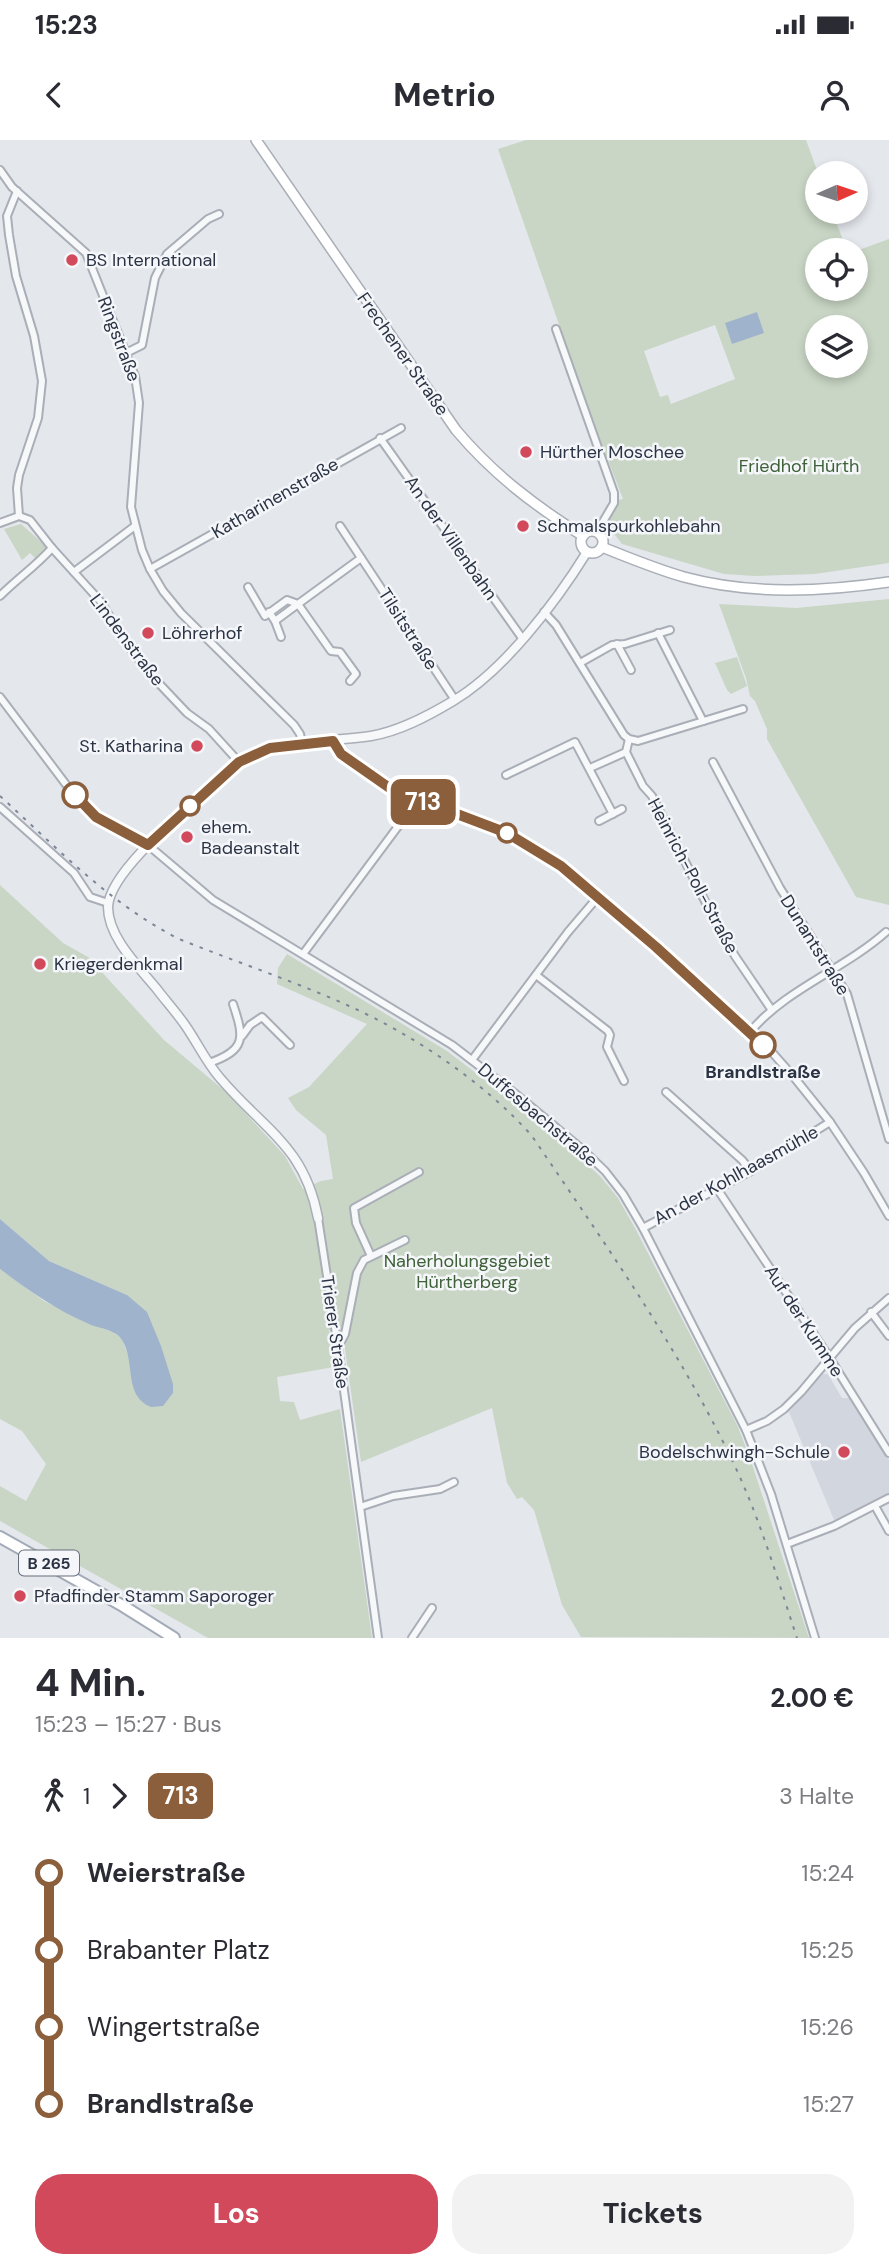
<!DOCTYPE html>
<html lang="de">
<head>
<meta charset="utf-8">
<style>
	:root { --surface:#fff; --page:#f2f2f3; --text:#2b2b33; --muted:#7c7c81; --accent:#d1495b }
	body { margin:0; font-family:"DM Sans",sans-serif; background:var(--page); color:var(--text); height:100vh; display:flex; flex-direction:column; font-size:26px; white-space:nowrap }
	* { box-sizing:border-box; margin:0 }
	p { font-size:23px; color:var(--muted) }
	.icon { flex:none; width:38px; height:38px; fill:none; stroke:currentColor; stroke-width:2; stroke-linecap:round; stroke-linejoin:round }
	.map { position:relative; height:1498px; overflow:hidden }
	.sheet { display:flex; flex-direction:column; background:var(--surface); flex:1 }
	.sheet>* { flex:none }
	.badge { padding:0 14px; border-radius:10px; font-size:24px; line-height:46px }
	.needle { width:46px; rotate:87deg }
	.controls { position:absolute; left:805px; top:21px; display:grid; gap:14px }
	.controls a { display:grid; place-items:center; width:63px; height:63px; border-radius:50%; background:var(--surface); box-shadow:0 4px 10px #0003; font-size:35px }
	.map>.badge { position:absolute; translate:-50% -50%; box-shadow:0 0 0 4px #fff }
	.legs { display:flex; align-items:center; gap:10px; height:77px; padding:0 35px; font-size:23px }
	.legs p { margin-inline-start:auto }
	.summary { display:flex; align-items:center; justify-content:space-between; height:119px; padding:0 35px }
	h1 { font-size:38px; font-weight:700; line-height:52px }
	.button { display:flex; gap:14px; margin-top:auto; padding:14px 35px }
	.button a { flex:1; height:80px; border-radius:28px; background:var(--accent); color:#fff; font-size:28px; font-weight:700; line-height:80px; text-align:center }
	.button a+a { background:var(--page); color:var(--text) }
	ul { padding:0 35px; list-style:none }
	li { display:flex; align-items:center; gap:24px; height:77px; font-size:26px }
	li i { display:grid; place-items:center; width:10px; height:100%; margin:0 9px; background:currentColor }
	li i::after { content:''; width:18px; height:18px; margin:-9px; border:5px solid; border-radius:50%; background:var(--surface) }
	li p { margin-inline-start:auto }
	li:first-child i { background:linear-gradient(#0000 50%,currentColor 0) }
	li:last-child i { background:linear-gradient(currentColor 50%,#0000 0) }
	.status { display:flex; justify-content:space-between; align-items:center; height:49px; padding:0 35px; background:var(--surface); direction:ltr }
	.status svg { height:19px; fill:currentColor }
	header { display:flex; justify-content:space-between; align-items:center; height:91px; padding:0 35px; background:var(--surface); font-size:32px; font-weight:700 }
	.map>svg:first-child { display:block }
	.built { fill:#d2d6de }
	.green { fill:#c9d6c5; fill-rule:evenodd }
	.water { fill:#9fb4cc }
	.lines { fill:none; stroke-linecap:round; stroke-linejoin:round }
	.minor-casing { stroke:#a9aeb7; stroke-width:10 }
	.tertiary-casing { stroke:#a9aeb7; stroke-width:11 }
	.secondary-casing { stroke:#a9aeb7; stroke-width:12 }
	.primary-casing { stroke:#a3abb8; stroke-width:14 }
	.minor { stroke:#f7f8fa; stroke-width:6 }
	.tertiary { stroke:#f7f8fa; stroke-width:8 }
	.secondary { stroke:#fff; stroke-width:9 }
	.primary { stroke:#fff; stroke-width:10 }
	.rail { stroke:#7d8696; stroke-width:2; stroke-dasharray:3.5 7; stroke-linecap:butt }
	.line-1-casing { stroke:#fff; stroke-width:16 }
	.line-1 { stroke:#8b5e3c; stroke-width:10 }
	.poi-dot { fill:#d1495b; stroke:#f4f6f9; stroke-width:2.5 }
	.stop-1-dot { fill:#fff; stroke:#8b5e3c; stroke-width:3.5 }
	.labels { text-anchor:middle; stroke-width:5; stroke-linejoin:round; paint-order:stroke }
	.shield { fill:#f4f6f9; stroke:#676e7b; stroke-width:2 }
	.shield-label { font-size:16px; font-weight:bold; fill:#2b3445 }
	.poi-label { font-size:18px; fill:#2b3445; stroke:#f4f6f9; text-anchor:start }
	.street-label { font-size:18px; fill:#2b3445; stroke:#f4f6f9 }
	.park-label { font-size:18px; fill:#3f6138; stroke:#f4f6f9 }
	.stop-label { font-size:18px; font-weight:bold; fill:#2b3445; stroke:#f4f6f9 }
</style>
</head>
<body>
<div class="status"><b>15:23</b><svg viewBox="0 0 49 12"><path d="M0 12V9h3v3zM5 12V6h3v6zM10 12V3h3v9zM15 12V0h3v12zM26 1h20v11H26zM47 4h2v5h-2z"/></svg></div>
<header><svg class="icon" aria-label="back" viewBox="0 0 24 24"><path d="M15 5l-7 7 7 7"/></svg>Metrio<svg class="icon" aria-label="person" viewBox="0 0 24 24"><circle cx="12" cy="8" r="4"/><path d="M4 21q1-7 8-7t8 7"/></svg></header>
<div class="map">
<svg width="889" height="1498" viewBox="0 0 889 1498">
	<rect width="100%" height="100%" fill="#e4e7ec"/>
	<polygon class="built" points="823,1234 828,1234 842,1258 850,1258 889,1320 889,1355 835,1382 789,1272"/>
	<g class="green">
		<path d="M526 0H806L818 33 817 72H832L847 110H817V149H856V111L889 99V423L815 434 755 436 724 434 622 404 606 383 618 360 623 359 588 268 498 9ZM715 185 735 239 671 264 668 255 660 257 644 211ZM817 187H856V226H817Z"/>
		<polygon points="21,384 48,408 36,419 30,413 22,420 4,389"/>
		<polygon points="889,459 889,765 856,757 767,599 767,589 755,561 750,556 746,538 719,464 796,468"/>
		<polygon points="737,517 747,546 731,554 727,550 715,523"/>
		<polygon points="0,745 63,803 88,817 164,900 226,952 285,1016 303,1049 321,1041 333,1039 326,995 296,970 288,958 309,947 367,884 277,844 278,828 287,814 447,911 518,965 600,1036 618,1058 636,1090 738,1287 751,1321 809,1498 581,1497 562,1465 534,1370 522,1357 517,1359 507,1343 492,1268 361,1322 342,1188 329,1190 334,1227 277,1237 280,1261 294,1262 300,1280 340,1269 372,1498 208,1498 0,1381 0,1346 26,1361 46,1324 22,1291 0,1279 0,1129 44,1161 90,1184 114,1192 122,1199 129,1218 127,1155 49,1121 0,1079"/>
	</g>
	<g class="water">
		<polygon points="757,172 764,193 732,204 725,183"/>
		<path d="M0 1079 49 1121 127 1155 147 1172 161 1206 173 1244V1253L163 1266 151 1267C123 1256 136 1222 122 1200 115 1189 100 1189 89 1184 56 1170 28 1150 0 1129Z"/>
	</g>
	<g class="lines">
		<g class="minor-casing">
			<g id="minor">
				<polyline points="0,30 12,47 86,113 135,236 139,263 131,367 142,410 150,429 163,451 181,473 294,585 300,594 302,603"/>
				<polyline points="17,51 7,76 9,95 16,136 34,196 42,241 38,278 19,335 17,348 19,376"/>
				<polyline points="556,189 614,353 614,363 597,392"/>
				<polyline points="126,213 142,205 155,138 167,114 208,79 219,74"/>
				<polyline points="380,298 522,498"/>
				<polyline points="19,376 30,380 52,408 101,462 125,502 150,534 187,573 209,589 239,622"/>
				<polyline points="0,383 19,376"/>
				<polyline points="340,386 455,560"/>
				<polyline points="150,429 401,288"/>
				<polyline points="74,432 135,386"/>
				<polyline points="248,447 265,476 287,460 298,464 361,418"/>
				<path d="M0 456C17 439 36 426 52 408"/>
				<polyline points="269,472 275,481 298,464 331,511 340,512 356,534 350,541"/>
				<polyline points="544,472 556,485 624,595 629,599 638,601 743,569"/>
				<polyline points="275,481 281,497"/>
				<polyline points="658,493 703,581"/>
				<polyline points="617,504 631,530"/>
				<polyline points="580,523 612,505 625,504 670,490"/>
				<polyline points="0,557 74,655 96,677 148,705 213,760 452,905 517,955 582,1009 605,1031 623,1054 643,1088 746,1290 771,1354 815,1498"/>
				<polyline points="629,599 626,612 643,646 652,656 716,783 735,816 771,869"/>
				<polyline points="333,601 341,614 391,649 507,693 543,714 656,807 770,910 793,936 830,982 864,1033 889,1076"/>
				<polyline points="713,622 780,748 847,854 889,999"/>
				<polyline points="590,628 626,612"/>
				<polyline points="506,635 575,602 613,674"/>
				<polyline points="0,667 74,733 90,757 108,763"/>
				<polyline points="599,681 622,669"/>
				<polyline points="303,814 411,669 415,659"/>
				<polyline points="536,835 608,891 610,895 607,907 624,941"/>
				<path d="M750 892C786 849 843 830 886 792"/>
				<polyline points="242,896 250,885 262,877 290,905"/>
				<polyline points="472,920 568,792 597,758"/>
				<path d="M209 923C247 910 244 897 233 864"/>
				<polyline points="666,952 742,1020 751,1031"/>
				<polyline points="718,1050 829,1217 889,1313"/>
				<polyline points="318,1078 338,1207 378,1498"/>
				<polyline points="643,1088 751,1031 830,982"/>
				<polyline points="371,1116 356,1083 354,1068 419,1032"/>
				<polyline points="871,1172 889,1196"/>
				<polyline points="338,1207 345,1194 357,1133 364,1120 405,1100"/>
				<polyline points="746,1290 767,1281 784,1269 801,1252 855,1188 889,1158"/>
				<polyline points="875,1366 889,1391"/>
				<polyline points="360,1367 393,1356 440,1349 454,1342"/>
				<polyline points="787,1404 834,1386 889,1358"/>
				<polyline points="412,1498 432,1468"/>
			</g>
		</g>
		<g class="tertiary-casing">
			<path id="tertiary" d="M318 1078C304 1005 264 990 220 938 206 922 197 902 185 885 176 872 165 860 156 848 138 826 108 797 108 767 109 733 181 674 206 652 222 638 236 621 256 613 292 599 333 602 371 596 400 591 428 576 453 561 504 531 556 462 587 412"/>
		</g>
		<g class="secondary-casing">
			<g id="secondary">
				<path d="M256 0 456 290C493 334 535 366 583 396"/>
				<circle cx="592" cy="402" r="11"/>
				<path d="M602 407C629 418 656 429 684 437 751 455 821 452 889 442"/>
			</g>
		</g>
		<g class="primary-casing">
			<polyline id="primary" points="0,1397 123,1466 174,1498"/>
		</g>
		<use href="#minor" class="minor"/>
		<use href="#tertiary" class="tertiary"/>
		<use href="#secondary" class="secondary"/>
		<use href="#primary" class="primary"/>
		<path class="rail" d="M0 656C57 708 110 764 179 799 236 822 294 841 349 866 414 895 485 943 532 996 603 1101 676 1204 731 1318 759 1375 777 1438 797 1498"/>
	</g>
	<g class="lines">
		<g class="line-1-casing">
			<polyline id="line-1" points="75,655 96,677 148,705 239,622 270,608 333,601 341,614 391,649 507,693 561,726 656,807 763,905"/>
		</g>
		<use href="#line-1" class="line-1"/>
	</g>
	<g class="poi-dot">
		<circle cx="72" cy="120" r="7"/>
		<circle cx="526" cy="312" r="7"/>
		<circle cx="523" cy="386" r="7"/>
		<circle cx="148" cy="493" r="7"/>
		<circle cx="197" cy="606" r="7"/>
		<circle cx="187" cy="697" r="7"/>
		<circle cx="40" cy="824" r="7"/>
		<circle cx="844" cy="1312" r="7"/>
		<circle cx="20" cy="1456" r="7"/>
	</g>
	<g class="stop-1-dot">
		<circle cx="75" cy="655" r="12"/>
		<circle cx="190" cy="666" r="9"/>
		<circle cx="507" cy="693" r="9"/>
		<circle cx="763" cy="905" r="12"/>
	</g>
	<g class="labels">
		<rect class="shield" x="19" y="1410.5" width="60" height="25" rx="5"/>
		<g class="shield-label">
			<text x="49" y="1429">B 265</text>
		</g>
		<g class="poi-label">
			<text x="86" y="126">BS International</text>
			<text x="540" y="318">Hürther Moschee</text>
			<text x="537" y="392">Schmalspurkohlebahn</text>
			<text x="162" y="499">Löhrerhof</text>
			<text x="183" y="612" text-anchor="end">St. Katharina</text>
			<text x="201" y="693">ehem.<tspan x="201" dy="21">Badeanstalt</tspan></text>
			<text x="54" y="830">Kriegerdenkmal</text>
			<text x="830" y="1318" text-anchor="end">Bodelschwingh-Schule</text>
			<text x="34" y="1462">Pfadfinder Stamm Saporoger</text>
		</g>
		<g class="street-label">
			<text transform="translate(119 199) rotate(69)" y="6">Ringstraße</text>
			<text transform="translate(403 214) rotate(55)" y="6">Frechener Straße</text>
			<text transform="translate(275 358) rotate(-30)" y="6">Katharinenstraße</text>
			<text transform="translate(451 398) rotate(55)" y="6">An der Villenbahn</text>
			<text transform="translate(408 489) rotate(57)" y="6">Tilsitstraße</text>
			<text transform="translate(127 500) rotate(53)" y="6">Lindenstraße</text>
			<text transform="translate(693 736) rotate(62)" y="6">Heinrich-Poll-Straße</text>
			<text transform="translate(815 805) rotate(58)" y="6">Dunantstraße</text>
			<text transform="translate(538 975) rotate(40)" y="6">Duffesbachstraße</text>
			<text transform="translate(736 1035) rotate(-29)" y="6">An der Kohlhaasmühle</text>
			<text transform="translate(804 1181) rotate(57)" y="6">Auf der Kumme</text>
			<text transform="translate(335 1192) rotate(82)" y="6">Trierer Straße</text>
		</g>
		<g class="park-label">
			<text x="799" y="332">Friedhof Hürth</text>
			<text x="467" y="1127">Naherholungsgebiet<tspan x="467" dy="21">Hürtherberg</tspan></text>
		</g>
		<g class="stop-label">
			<text x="763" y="938">Brandlstraße</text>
		</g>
	</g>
</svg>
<div class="controls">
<a><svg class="needle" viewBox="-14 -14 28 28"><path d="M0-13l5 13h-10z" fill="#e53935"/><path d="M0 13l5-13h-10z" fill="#7c7c81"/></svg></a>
<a><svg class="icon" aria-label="locate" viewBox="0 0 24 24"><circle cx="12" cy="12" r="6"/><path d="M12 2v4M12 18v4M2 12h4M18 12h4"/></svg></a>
<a><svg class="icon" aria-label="layers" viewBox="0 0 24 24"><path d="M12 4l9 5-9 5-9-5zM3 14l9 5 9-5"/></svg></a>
</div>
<b class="badge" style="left:423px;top:662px;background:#8b5e3c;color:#fff">713</b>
</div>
<section class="sheet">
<div class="summary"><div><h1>4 Min.</h1><p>15:23 – 15:27 · Bus</p></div><b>2.00 €</b></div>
<div class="legs"><svg class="icon" aria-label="walk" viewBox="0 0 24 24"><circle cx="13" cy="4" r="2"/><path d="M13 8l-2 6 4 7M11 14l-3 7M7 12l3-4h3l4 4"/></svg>1<svg class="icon" aria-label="forward" viewBox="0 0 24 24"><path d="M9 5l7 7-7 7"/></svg><b class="badge" style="background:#8b5e3c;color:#fff">713</b><p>3 Halte</p></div>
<ul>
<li><i style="color:#8b5e3c"></i><b>Weierstraße</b><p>15:24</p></li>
<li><i style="color:#8b5e3c"></i><span>Brabanter Platz</span><p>15:25</p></li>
<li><i style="color:#8b5e3c"></i><span>Wingertstraße</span><p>15:26</p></li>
<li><i style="color:#8b5e3c"></i><b>Brandlstraße</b><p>15:27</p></li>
</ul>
<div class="button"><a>Los</a><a>Tickets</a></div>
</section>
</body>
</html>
